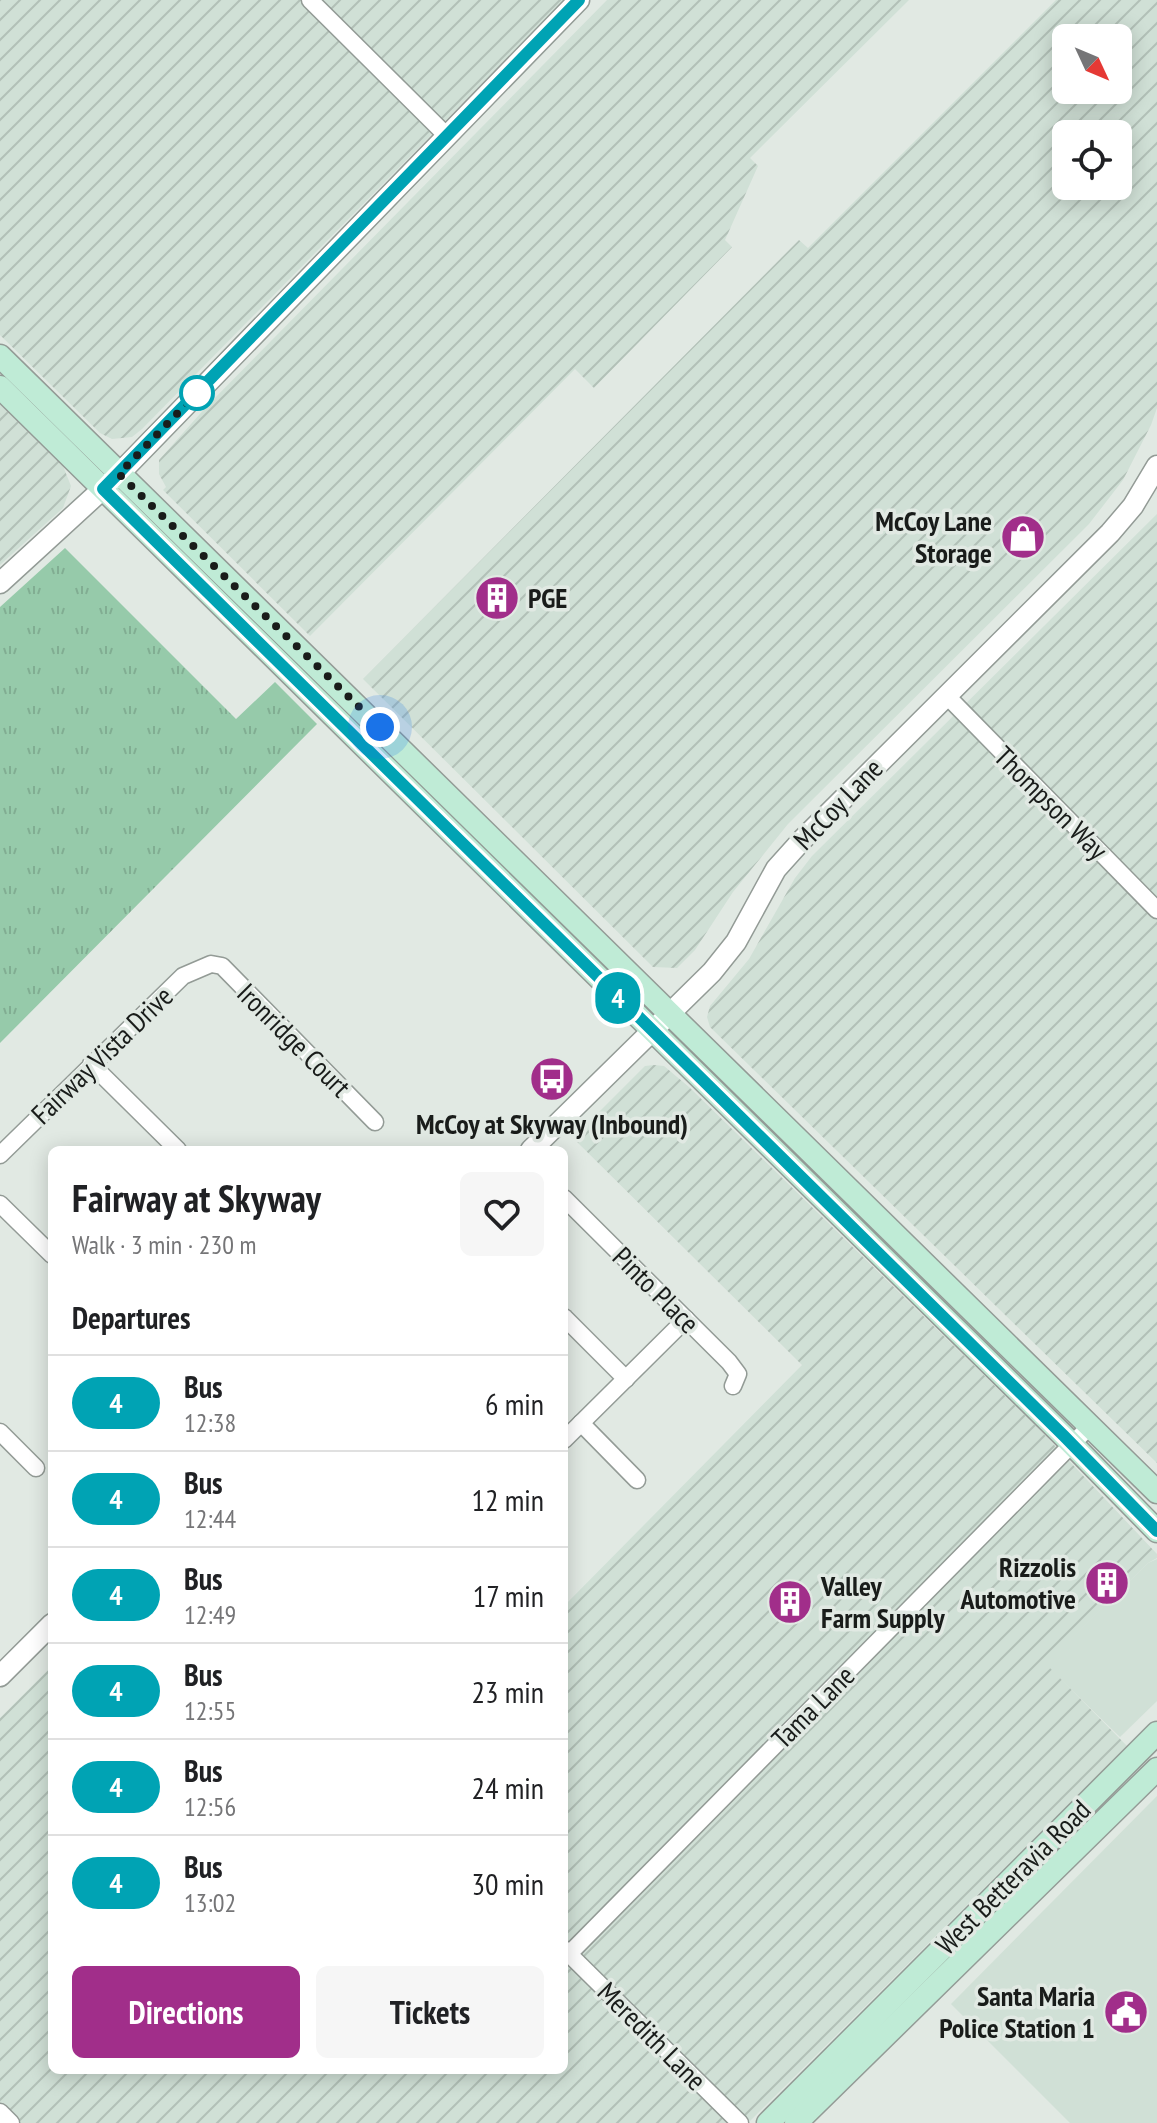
<!DOCTYPE html>
<html lang="en">
<head>
<meta charset="utf-8">
<style>
	:root { --surface:#fff; --page:#f6f6f6; --text:#202124; --muted:#757577; --line:#e0e0e0; --accent:#a12e8a }
	body { margin:0; font-family:"PT Sans Narrow",sans-serif; background:var(--page); color:var(--text); height:100vh; display:flex; flex-direction:column; font-size:30px; white-space:nowrap }
	* { box-sizing:border-box; margin:0 }
	p { font-size:26px; color:var(--muted) }
	.icon { flex:none; width:44px; height:44px; fill:none; stroke:currentColor; stroke-width:2; stroke-linecap:round; stroke-linejoin:round }
	.map { position:relative; flex:1; overflow:hidden }
	.panel { position:absolute; left:48px; top:1146px; width:520px; height:928px; display:flex; flex-direction:column; background:var(--surface); border-radius:12px; box-shadow:0 4px 20px #0003 }
	.panel>* { flex:none }
	.badge { padding:0 16px; border-radius:26px; font-size:28px; line-height:52px }
	.needle { width:52px; rotate:134deg }
	.fabs { position:absolute; left:1052px; top:24px; display:grid; gap:16px }
	.fabs a { display:grid; place-items:center; width:80px; height:80px; border-radius:12px; background:var(--surface); box-shadow:0 4px 20px #0003; font-size:40px }
	.you { position:absolute; width:40px; height:40px; margin:-20px; border:6px solid #fff; border-radius:50%; background:#1a73e8; box-shadow:0 0 0 12px #1a73e833 }
	.map>.badge { position:absolute; translate:-50% -50%; box-shadow:0 0 0 4px #fff }
	h2 { padding:0 24px; font-size:30px; line-height:72px }
	.round { display:grid; place-items:center; flex:none; width:84px; height:84px; border-radius:12px; background:var(--page) }
	.overview { display:flex; align-items:center; justify-content:space-between; height:136px; padding:0 24px }
	h1 { font-size:38px; font-weight:800; line-height:60px }
	.button { display:flex; gap:16px; margin-top:auto; padding:16px 24px }
	.button a { flex:1; height:92px; border-radius:12px; background:var(--accent); color:#fff; font-size:32px; font-weight:800; line-height:92px; text-align:center }
	.button a+a { background:var(--page); color:var(--text) }
	ul { padding:0; list-style:none }
	li { display:flex; align-items:center; gap:24px; height:96px; padding:0 24px; border-top:2px solid var(--line) }
	li div { flex:1 }
	li b { display:block; font-size:30px }
	li em { font-style:normal }
	li .badge { min-width:88px; font-weight:700; text-align:center }
	.map>svg:first-child { display:block }
	.built { fill:#d0e0d6 }
	.industrial { fill:url(#industrial-furrows); fill-rule:evenodd }
	.grass { fill:url(#grass-tufts) }
	.lines { fill:none; stroke-linecap:round; stroke-linejoin:round }
	.minor-casing { stroke:#939b96; stroke-width:19 }
	.tertiary-casing { stroke:#939b96; stroke-width:23 }
	.secondary-casing { stroke:#939b96; stroke-width:25 }
	.minor { stroke:#fff; stroke-width:16 }
	.tertiary { stroke:#fff; stroke-width:20 }
	.secondary { stroke:#bfebd6; stroke-width:22 }
	.line-casing { stroke:#fff; stroke-width:18 }
	.line { stroke:#00a3b4; stroke-width:12 }
	.walk { stroke:#191c1a; stroke-width:8; stroke-dasharray:0 14.4 }
	.stop-dot { fill:#fff; stroke:#00a3b4; stroke-width:4 }
	.labels { text-anchor:middle; stroke-width:7; stroke-linejoin:round; paint-order:stroke }
	.poi-label { font-size:28px; font-weight:bold; fill:#191c1a; stroke:#e1e9e3; text-anchor:end }
	.street-label { font-size:28px; fill:#191c1a; stroke:#e1e9e3 }
</style>
</head>
<body>
<div class="map">
<svg width="1157" height="2123" viewBox="0 0 1157 2123">
	<defs>
		<pattern id="industrial-furrows" width="10" height="10" patternUnits="userSpaceOnUse" patternTransform="scale(2)"><rect width="10" height="10" fill="#d0e0d6"/><path d="M-1 1l2-2M0 10L10 0M9 11l2-2" fill="none" stroke="#b2c0b7"/></pattern>
		<pattern id="grass-tufts" width="24" height="20" patternUnits="userSpaceOnUse" patternTransform="scale(2)"><rect width="24" height="20" fill="#96caaa"/><path d="M3 7l-1-3M5 7V3M7 7l1-3M15 17l-1-3M17 17v-4M19 17l1-3" fill="none" stroke="#81ad92"/></pattern>
	</defs>
	<rect width="100%" height="100%" fill="#e1e9e3"/>
	<g class="built">
		<polygon points="1157,1559 1157,1701 1120,1737 1045,1664 1148,1563"/>
		<polygon points="1157,1796 1157,2123 1070,2123 951,2004"/>
	</g>
	<g class="industrial">
		<polygon points="0,0 564,0 142,429 132,437 112,439 100,433 0,335"/>
		<polygon points="607,0 909,0 750,158 758,166 725,240 732,247 594,388 575,369 310,636 163,490 166,487 159,474 159,460 207,406"/>
		<path d="M1056 0H1157V408L1151 425 1123 480 1089 524 788 824 733 892 695 950 677 968 653 967 363 679 799 240 808 248ZM1066 38H1118V90H1066ZM1066 134H1118V186H1066Z"/>
		<polygon points="0,404 63,466 71,486 63,508 0,565"/>
		<polygon points="1157,514 1157,1463 710,1027 707,1017 710,1006 749,959 795,878 812,856"/>
		<polygon points="654,1065 664,1066 689,1087 1039,1429 1157,1554 1157,1558 1148,1563 1046,1664 1127,1746 748,2123 0,2123 0,1718 52,1666 52,2070 564,2070 564,1606 802,1365 573,1138 645,1066"/>
	</g>
	<polygon class="grass" points="65,548 236,719 275,682 317,724 0,1043 0,607"/>
	<g class="lines">
		<g class="minor-casing">
			<g id="minor">
				<polyline points="310,0 446,135"/>
				<polyline points="946,695 1157,910"/>
				<polyline points="91,1064 178,1150"/>
				<polyline points="0,1155 183,976 211,964 222,966 375,1122"/>
				<polyline points="564,1198 729,1362 738,1374 733,1386"/>
				<polyline points="0,1204 52,1255"/>
				<polyline points="564,1317 626,1379"/>
				<polyline points="581,1423 637,1480"/>
				<polyline points="0,1432 36,1468"/>
				<polyline points="564,1440 686,1319"/>
				<polyline points="564,1949 740,2123"/>
				<polyline points="569,1954 1090,1426"/>
				<polyline points="0,2112 11,2123"/>
			</g>
		</g>
		<g class="tertiary-casing">
			<g id="tertiary">
				<polyline points="0,583 119,474 579,0"/>
				<polyline points="531,1150 712,972 736,942 776,869 803,839 1110,533 1133,506 1157,466"/>
				<polyline points="0,1676 52,1624"/>
			</g>
		</g>
		<g class="secondary-casing">
			<g id="secondary">
				<polyline points="0,356 1157,1492"/>
				<polyline points="0,387 1064,1436 1157,1531"/>
				<polyline points="768,2123 1157,1733"/>
				<polyline points="796,2123 1157,1769"/>
			</g>
		</g>
		<use href="#minor" class="minor"/>
		<use href="#tertiary" class="tertiary"/>
		<use href="#secondary" class="secondary"/>
	</g>
	<g class="lines">
		<g class="line-casing">
			<polyline id="line" points="579,0 103,489 1064,1436 1157,1531"/>
		</g>
		<use href="#line" class="line"/>
		<polyline class="walk" points="197,393 119,474 380,727"/>
	</g>
	<defs>
		<g id="shop-disc" transform="scale(2.3)"><circle r="9.5" fill="#a12e8a" stroke="#e1e9e3"/><path d="M-5-2.5h2.3a2.7 3.5 0 0 1 5.4 0H5L5.5 6h-11ZM-1.5-2.5h3a1.5 2.3 0 0 0-3 0Z" fill="#fff"/></g>
		<g id="building-disc" transform="scale(2.3)"><circle r="9.5" fill="#a12e8a" stroke="#e1e9e3"/><path d="M-4-6H4V6H1V3H-1V6H-4ZM-2.5-4.3h1.7v1.8h-1.7ZM.8-4.3h1.7v1.8H.8ZM-2.5-1h1.7V.8h-1.7ZM.8-1h1.7V.8H.8Z" fill="#fff"/></g>
		<g id="bus-disc" transform="scale(2.3)"><circle r="9.5" fill="#a12e8a" stroke="#e1e9e3"/><path d="M-5-6H5V4H4V6H2V4H-2V6H-4V4H-5ZM-3.5-4V0h7V-4ZM-3.5 1.2v1.5H-2V1.2ZM2 1.2v1.5H3.5V1.2Z" fill="#fff"/></g>
		<g id="civic-disc" transform="scale(2.3)"><circle r="9.5" fill="#a12e8a" stroke="#e1e9e3"/><path d="M-.6-6.5H3V-4.5H.6V-3L4-1V1h2V6H-6V1h2V-1L-.6-3ZM-1.2 2.5V6h2.4V2.5Z" fill="#fff"/></g>
	</defs>
	<g fill-rule="evenodd">
		<use href="#shop-disc" x="1023" y="537"/>
		<use href="#building-disc" x="497" y="598"/>
		<use href="#bus-disc" x="552" y="1079"/>
		<use href="#building-disc" x="1107" y="1583"/>
		<use href="#building-disc" x="790" y="1602"/>
		<use href="#civic-disc" x="1126" y="2012"/>
	</g>
	<circle class="stop-dot" cx="197" cy="393" r="16"/>
	<g class="labels">
		<g class="poi-label">
			<text x="992" y="531">McCoy Lane<tspan x="992" dy="32">Storage</tspan></text>
			<text x="528" y="608" text-anchor="start">PGE</text>
			<text x="552" y="1134" text-anchor="middle">McCoy at Skyway (Inbound)</text>
			<text x="1076" y="1577">Rizzolis<tspan x="1076" dy="32">Automotive</tspan></text>
			<text x="821" y="1596" text-anchor="start">Valley<tspan x="821" dy="32">Farm Supply</tspan></text>
			<text x="1095" y="2006">Santa Maria<tspan x="1095" dy="32">Police Station 1</tspan></text>
		</g>
		<g class="street-label">
			<text transform="translate(1051 803) rotate(45)" y="10">Thompson Way</text>
			<text transform="translate(838 804) rotate(-46)" y="10">McCoy Lane</text>
			<text transform="translate(294 1040) rotate(45)" y="10">Ironridge Court</text>
			<text transform="translate(102 1055) rotate(-44)" y="10">Fairway Vista Drive</text>
			<text transform="translate(656 1290) rotate(45)" y="10">Pinto Place</text>
			<text transform="translate(813 1707) rotate(-45)" y="10">Tama Lane</text>
			<text transform="translate(1013 1877) rotate(-45)" y="10">West Betteravia Road</text>
			<text transform="translate(652 2036) rotate(45)" y="10">Meredith Lane</text>
		</g>
	</g>
</svg>
<div class="fabs">
<a><svg class="needle" viewBox="-14 -14 28 28"><path d="M0-13l5 13h-10z" fill="#e53935"/><path d="M0 13l5-13h-10z" fill="#757577"/></svg></a>
<a><svg class="icon" aria-label="locate" viewBox="0 0 24 24"><circle cx="12" cy="12" r="6"/><path d="M12 2v4M12 18v4M2 12h4M18 12h4"/></svg></a>
</div>
<div class="you" style="left:380px;top:727px"></div>
<b class="badge" style="left:618px;top:998px;background:#00a3b4;color:#fff">4</b>
<section class="panel">
<div class="overview"><div><h1>Fairway at Skyway</h1><p>Walk · 3 min · 230 m</p></div><a class="round"><svg class="icon" aria-label="heart" viewBox="0 0 24 24"><path d="M12 20l-8-8c-3-5 5-10 8-4 3-6 11-1 8 4z"/></svg></a></div>
<h2>Departures</h2>
<ul>
<li><span class="badge" style="background:#00a3b4;color:#fff">4</span><div><b>Bus</b><p>12:38</p></div><em>6 min</em></li>
<li><span class="badge" style="background:#00a3b4;color:#fff">4</span><div><b>Bus</b><p>12:44</p></div><em>12 min</em></li>
<li><span class="badge" style="background:#00a3b4;color:#fff">4</span><div><b>Bus</b><p>12:49</p></div><em>17 min</em></li>
<li><span class="badge" style="background:#00a3b4;color:#fff">4</span><div><b>Bus</b><p>12:55</p></div><em>23 min</em></li>
<li><span class="badge" style="background:#00a3b4;color:#fff">4</span><div><b>Bus</b><p>12:56</p></div><em>24 min</em></li>
<li><span class="badge" style="background:#00a3b4;color:#fff">4</span><div><b>Bus</b><p>13:02</p></div><em>30 min</em></li>
</ul>
<div class="button"><a>Directions</a><a>Tickets</a></div>
</section>
</div>
</body>
</html>
